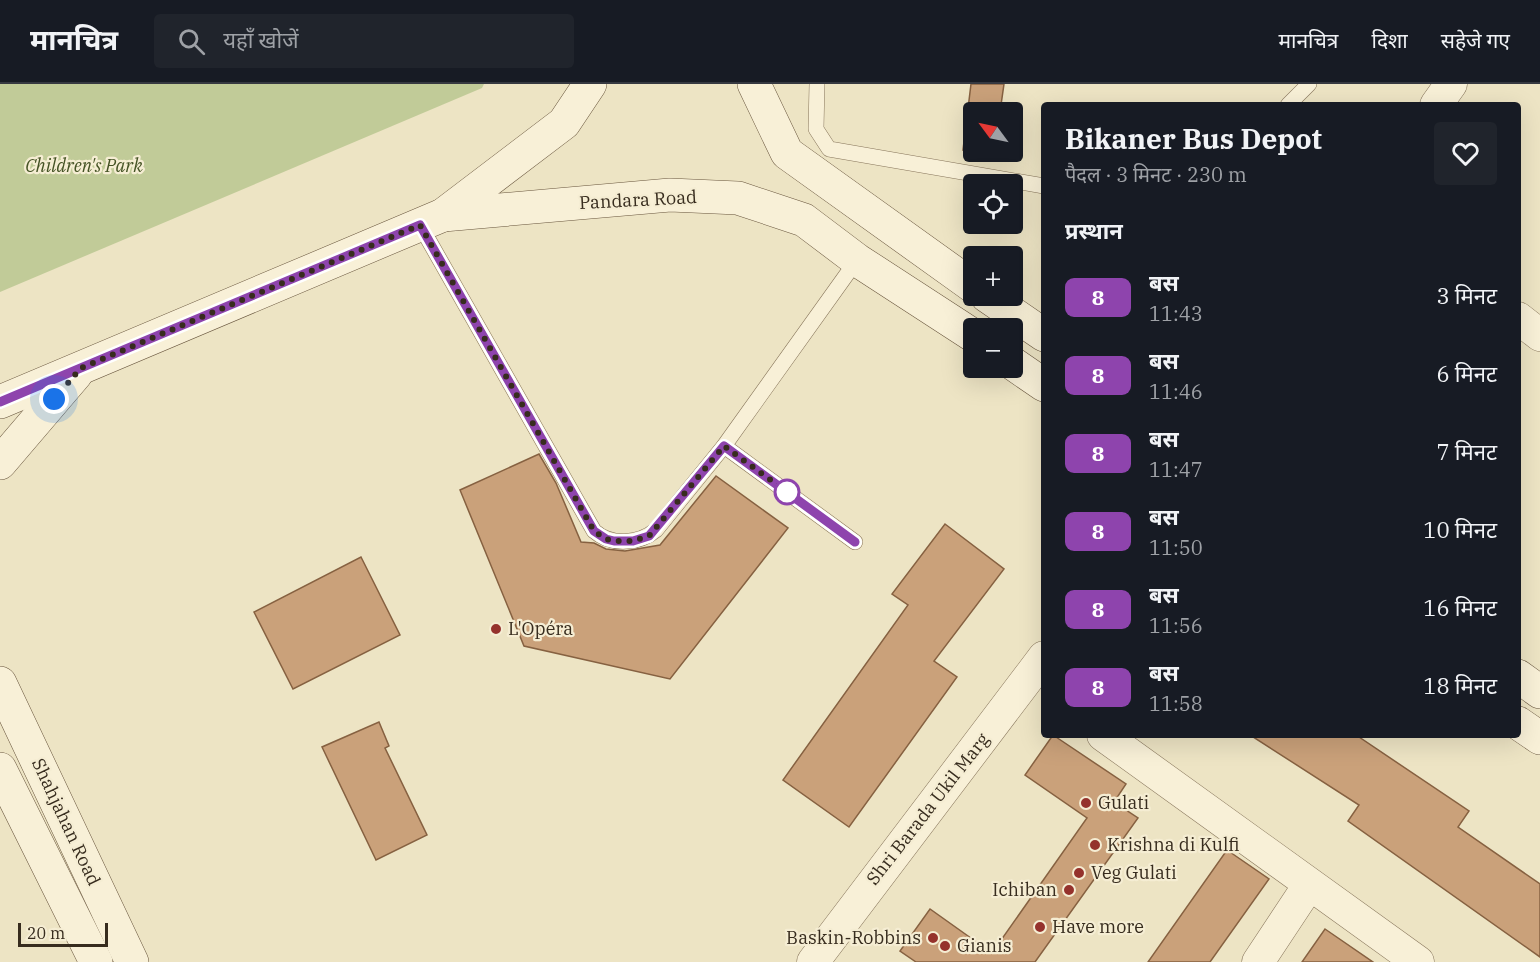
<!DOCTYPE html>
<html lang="hi">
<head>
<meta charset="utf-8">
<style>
	:root { --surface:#171b24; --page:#20242c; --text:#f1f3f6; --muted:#9ea1a6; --line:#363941 }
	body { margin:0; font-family:"IBM Plex Serif","Noto Sans Devanagari",serif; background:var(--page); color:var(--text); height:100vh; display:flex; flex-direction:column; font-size:22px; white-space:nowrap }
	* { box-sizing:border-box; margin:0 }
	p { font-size:20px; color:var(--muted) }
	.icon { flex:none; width:33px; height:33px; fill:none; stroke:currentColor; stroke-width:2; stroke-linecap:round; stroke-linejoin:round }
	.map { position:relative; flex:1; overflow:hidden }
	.details { position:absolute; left:1041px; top:18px; width:480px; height:636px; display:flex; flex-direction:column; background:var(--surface); border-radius:6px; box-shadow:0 6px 24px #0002 }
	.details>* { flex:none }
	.badge { padding:0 12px; border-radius:9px; font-size:21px; line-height:39px }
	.needle { width:39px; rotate:303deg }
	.buttons { position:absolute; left:963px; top:18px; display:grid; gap:12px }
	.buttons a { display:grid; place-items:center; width:60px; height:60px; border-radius:6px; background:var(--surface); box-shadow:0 6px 24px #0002; font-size:30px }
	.scale { position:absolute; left:18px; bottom:15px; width:90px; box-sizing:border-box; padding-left:6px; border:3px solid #372c1e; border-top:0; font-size:16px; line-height:21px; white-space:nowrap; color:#372c1e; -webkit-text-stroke:4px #f5edd3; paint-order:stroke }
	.you { position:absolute; width:30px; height:30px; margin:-15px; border:4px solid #fff; border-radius:50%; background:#1a73e8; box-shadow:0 0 0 9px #1a73e833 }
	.map>.badge { position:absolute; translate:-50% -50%; box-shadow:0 0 0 3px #fff }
	h2 { padding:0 24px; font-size:22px; line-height:54px }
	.round { display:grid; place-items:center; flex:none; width:63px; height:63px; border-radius:6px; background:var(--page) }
	.overview { display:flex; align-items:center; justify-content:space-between; height:102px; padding:0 24px }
	h1 { font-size:28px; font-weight:700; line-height:45px }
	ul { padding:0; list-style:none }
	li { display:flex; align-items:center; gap:18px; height:78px; padding:0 24px }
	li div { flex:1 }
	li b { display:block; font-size:22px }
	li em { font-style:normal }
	li .badge { min-width:66px; font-weight:700; text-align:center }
	header { display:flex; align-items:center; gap:36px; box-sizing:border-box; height:84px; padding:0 30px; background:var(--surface); border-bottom:2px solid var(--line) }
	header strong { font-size:28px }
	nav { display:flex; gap:33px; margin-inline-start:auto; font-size:21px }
	.search { width:420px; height:54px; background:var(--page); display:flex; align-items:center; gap:15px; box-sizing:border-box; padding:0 21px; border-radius:6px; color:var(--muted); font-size:22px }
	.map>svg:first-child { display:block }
	.green { fill:#c1cb98 }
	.building { fill:#caa17a; stroke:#866141; stroke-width:1.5 }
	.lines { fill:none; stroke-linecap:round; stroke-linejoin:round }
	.service-casing { stroke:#87755b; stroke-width:16 }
	.minor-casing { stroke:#87755b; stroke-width:33 }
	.secondary-casing { stroke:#69563e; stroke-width:34 }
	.service { stroke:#f8f0d7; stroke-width:15 }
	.minor { stroke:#f8f0d7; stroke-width:32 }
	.secondary { stroke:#f8f0d7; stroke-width:33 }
	.line-casing { stroke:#fff; stroke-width:14 }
	.line { stroke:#8e44ad; stroke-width:9 }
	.walk { stroke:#372c1e; stroke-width:6; stroke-dasharray:0 10.8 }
	.stop-dot { fill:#fff; stroke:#8e44ad; stroke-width:3 }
	.poi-dot { fill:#95322c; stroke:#f5edd3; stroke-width:2 }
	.labels { text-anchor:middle; stroke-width:4.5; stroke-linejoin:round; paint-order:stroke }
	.park-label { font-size:18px; font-style:italic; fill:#455325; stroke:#f5edd3 }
	.street-label { font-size:18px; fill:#372c1e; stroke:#f5edd3 }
	.poi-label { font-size:18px; fill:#372c1e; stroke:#f5edd3; text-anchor:start }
</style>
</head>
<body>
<header>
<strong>मानचित्र</strong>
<div class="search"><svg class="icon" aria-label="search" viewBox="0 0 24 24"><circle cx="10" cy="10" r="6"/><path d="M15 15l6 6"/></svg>यहाँ खोजें</div>
<nav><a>मानचित्र</a><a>दिशा</a><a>सहेजे गए</a></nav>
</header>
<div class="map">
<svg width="1540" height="878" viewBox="0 0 1540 878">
	<rect width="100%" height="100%" fill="#ede4c4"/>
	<polygon class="green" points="0,0 484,0 482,4 0,208"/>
	<g class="building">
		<polygon points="971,0 1004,0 1000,28 974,28 974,67 963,66"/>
		<polygon points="539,370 556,399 581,458 594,459 606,465 625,467 660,461 716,392 788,444 670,595 524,562 460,406"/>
		<polygon points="945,440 1004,485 934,577 957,593 849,743 783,696 908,521 892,510"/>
		<polygon points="361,473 400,551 293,605 254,528"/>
		<polygon points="379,638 389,662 385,664 427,751 376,776 322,663"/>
		<polygon points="1053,651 1126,700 1114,718 1138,734 1035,878 916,878 900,867 930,825 992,869 1087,734 1025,691"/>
		<polygon points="1250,651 1356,651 1469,727 1458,743 1540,800 1540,873 1348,737 1359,721"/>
		<polygon points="1227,766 1269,795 1210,878 1148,878"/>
		<polygon points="1325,845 1373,878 1302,878"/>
	</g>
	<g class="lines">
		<g class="service-casing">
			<g id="service">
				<polyline points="817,0 816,45 829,65 1044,102"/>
				<polyline points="1288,21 1309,0"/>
				<path d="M420 141 594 447C611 462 639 460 656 446L724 362 857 176"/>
				<polyline points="724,362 855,458"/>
			</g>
		</g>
		<g class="minor-casing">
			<g id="minor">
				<polyline points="1436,21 1451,0"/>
				<polyline points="1518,234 1540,251"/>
				<polyline points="1103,651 1418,878"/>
				<polyline points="813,878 1044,573"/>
				<polyline points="1258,878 1309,801"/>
			</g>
		</g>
		<g class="secondary-casing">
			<g id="secondary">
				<polyline points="754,0 787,69 974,203"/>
				<polyline points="443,131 670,111 738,114 804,136 857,176 974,252"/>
				<polyline points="987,212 1044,251"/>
				<polyline points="1012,279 1044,301"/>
				<polyline points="0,318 443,131 564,39 590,0"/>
				<polyline points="0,379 76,290"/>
				<polyline points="1518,592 1540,608"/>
				<polyline points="0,599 132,878"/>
				<polyline points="1518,639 1540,654"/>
				<polyline points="0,685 96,878"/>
			</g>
		</g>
		<use href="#service" class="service"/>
		<use href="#minor" class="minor"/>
		<use href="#secondary" class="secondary"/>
	</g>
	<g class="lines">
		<g class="line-casing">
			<polyline id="line" points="0,318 420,141 594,447 606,455 614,457 633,457 649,452 724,362 855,458"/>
		</g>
		<use href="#line" class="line"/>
		<polyline class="walk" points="54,315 81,284 420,141 594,447 606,455 614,457 633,457 649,452 724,362 787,408"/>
	</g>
	<circle class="stop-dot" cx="787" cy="408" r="12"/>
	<g class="poi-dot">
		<circle cx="496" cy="545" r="6"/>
		<circle cx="1086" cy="719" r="6"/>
		<circle cx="1095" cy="761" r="6"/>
		<circle cx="1079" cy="789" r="6"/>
		<circle cx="1069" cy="806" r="6"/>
		<circle cx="1040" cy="843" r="6"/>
		<circle cx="933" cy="854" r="6"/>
		<circle cx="945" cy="862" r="6"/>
	</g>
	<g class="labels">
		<g class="park-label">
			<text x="84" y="88">Children's Park</text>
		</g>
		<g class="street-label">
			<text transform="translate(638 116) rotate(-3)" y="6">Pandara Road</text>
			<text transform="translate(928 725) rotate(-52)" y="6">Shri Barada Ukil Marg</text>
			<text transform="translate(66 738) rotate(65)" y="6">Shahjahan Road</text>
		</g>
		<g class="poi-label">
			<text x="508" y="551">L'Opéra</text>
			<text x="1098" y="725">Gulati</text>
			<text x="1107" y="767">Krishna di Kulfi</text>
			<text x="1091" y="795">Veg Gulati</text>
			<text x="1057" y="812" text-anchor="end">Ichiban</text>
			<text x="1052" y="849">Have more</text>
			<text x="921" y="860" text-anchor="end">Baskin-Robbins</text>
			<text x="957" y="868">Gianis</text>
		</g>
	</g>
</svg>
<div class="buttons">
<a><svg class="needle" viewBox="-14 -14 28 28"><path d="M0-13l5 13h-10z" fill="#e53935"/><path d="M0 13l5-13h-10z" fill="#9ea1a6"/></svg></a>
<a><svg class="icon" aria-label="locate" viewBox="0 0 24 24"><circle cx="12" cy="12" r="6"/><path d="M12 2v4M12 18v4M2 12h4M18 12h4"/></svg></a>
<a>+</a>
<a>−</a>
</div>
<div class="scale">20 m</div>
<div class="you" style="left:54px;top:315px"></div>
<section class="details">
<div class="overview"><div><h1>Bikaner Bus Depot</h1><p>पैदल · 3 मिनट · 230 m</p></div><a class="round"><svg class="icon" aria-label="heart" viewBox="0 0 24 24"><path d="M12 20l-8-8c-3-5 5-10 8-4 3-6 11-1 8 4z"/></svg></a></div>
<h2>प्रस्थान</h2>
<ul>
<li><span class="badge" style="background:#8e44ad;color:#fff">8</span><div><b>बस</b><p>11:43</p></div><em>3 मिनट</em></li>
<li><span class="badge" style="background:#8e44ad;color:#fff">8</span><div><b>बस</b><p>11:46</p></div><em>6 मिनट</em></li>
<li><span class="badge" style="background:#8e44ad;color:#fff">8</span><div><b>बस</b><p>11:47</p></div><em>7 मिनट</em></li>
<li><span class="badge" style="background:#8e44ad;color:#fff">8</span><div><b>बस</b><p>11:50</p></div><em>10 मिनट</em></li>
<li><span class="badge" style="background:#8e44ad;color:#fff">8</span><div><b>बस</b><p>11:56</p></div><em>16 मिनट</em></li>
<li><span class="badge" style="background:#8e44ad;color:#fff">8</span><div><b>बस</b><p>11:58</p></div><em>18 मिनट</em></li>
</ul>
</section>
</div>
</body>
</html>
